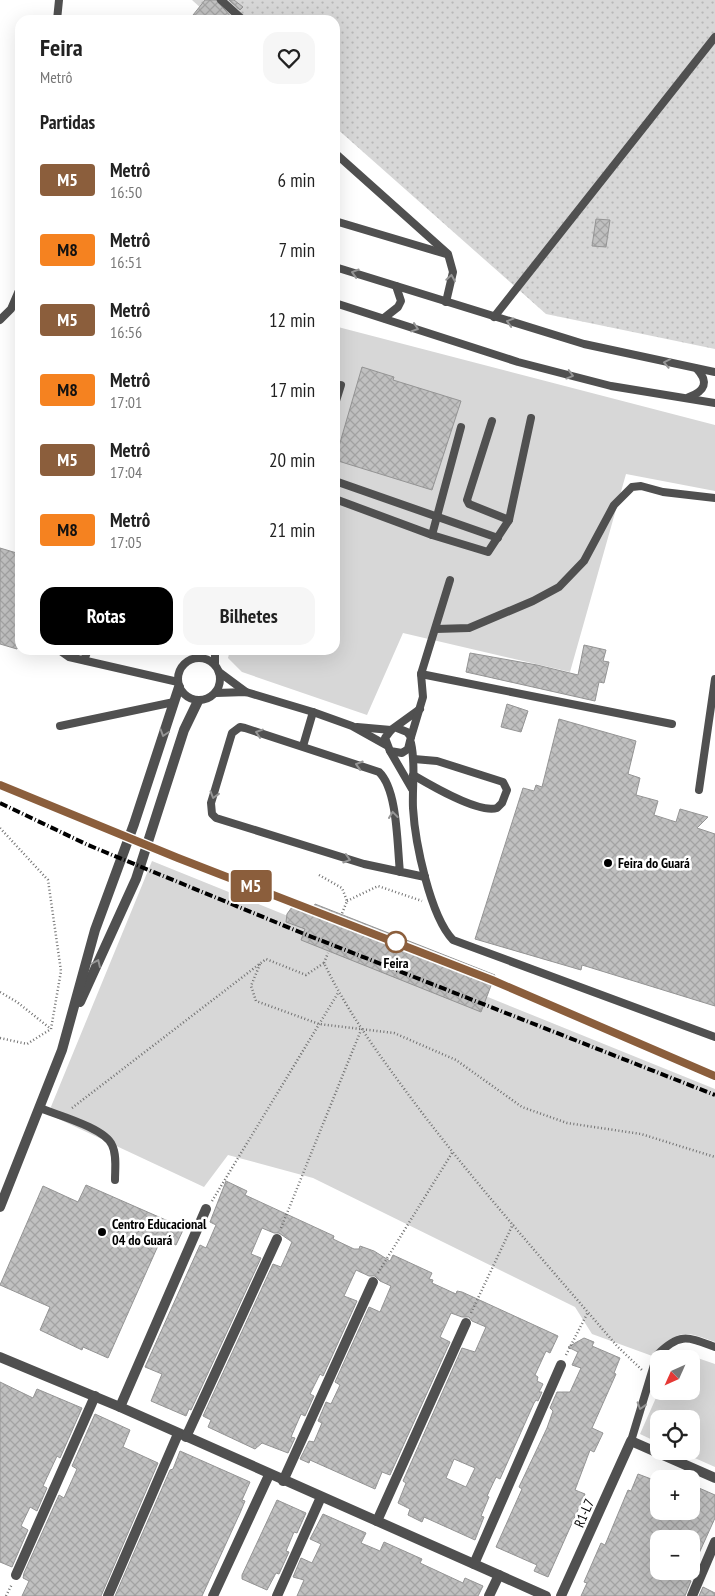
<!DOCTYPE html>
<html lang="pt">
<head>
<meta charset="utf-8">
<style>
	:root { --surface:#fff; --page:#f6f6f6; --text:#222; --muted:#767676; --accent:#000 }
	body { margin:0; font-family:"PT Sans Narrow",sans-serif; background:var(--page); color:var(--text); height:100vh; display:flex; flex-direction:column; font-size:19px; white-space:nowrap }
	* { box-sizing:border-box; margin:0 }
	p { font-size:16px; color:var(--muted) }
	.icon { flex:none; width:28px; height:28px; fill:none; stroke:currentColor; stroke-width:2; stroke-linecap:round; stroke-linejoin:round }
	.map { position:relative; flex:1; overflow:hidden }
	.sheet { position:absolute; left:15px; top:15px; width:325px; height:640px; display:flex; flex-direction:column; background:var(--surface); border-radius:15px; box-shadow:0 5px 20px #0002 }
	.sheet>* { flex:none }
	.badge { padding:0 10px; border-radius:4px; font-size:18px; line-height:32px }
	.needle { width:32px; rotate:225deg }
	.tools { position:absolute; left:650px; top:1350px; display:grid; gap:10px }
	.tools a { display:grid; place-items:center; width:50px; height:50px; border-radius:10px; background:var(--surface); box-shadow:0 5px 20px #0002; font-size:25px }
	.map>.badge { position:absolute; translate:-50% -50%; box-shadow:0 0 0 2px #fff }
	h2 { padding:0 25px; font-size:19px; line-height:45px }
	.round { display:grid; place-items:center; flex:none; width:52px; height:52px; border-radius:15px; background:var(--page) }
	.summary { display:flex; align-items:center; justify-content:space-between; height:85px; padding:0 25px }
	h1 { font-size:24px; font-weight:700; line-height:38px }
	.primary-button { display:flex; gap:10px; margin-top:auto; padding:10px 25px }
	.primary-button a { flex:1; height:58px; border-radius:15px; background:var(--accent); color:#fff; font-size:20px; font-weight:700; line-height:58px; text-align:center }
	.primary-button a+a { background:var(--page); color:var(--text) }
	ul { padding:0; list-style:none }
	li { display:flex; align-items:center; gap:15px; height:70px; padding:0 25px }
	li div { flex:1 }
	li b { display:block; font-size:19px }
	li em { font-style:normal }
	li .badge { min-width:55px; font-weight:700; text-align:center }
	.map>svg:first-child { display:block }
	.green { fill:#d7d7d7 }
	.park { fill:url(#park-dots) }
	.building { fill:url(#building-cross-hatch); stroke:#949494; fill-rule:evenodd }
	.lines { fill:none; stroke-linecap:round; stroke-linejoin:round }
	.path { stroke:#727272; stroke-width:2.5; stroke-dasharray:1 2.5; stroke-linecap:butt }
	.service { stroke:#505050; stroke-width:8 }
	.minor { stroke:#505050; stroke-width:10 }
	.rail { stroke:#000; stroke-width:4; stroke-dasharray:8 2.5 1 2.5; stroke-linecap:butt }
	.oneway { stroke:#969696 }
	.line-casing { stroke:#fff; stroke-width:11 }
	.line { stroke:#8b5e3c; stroke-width:8 }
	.poi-dot { fill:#000; stroke:#fff; stroke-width:2 }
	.stop-dot { fill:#fff; stroke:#8b5e3c; stroke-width:2.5 }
	.labels { text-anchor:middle; stroke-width:5; stroke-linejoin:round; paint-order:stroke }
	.poi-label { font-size:14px; font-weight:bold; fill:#000; stroke:#fff; text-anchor:start }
	.stop-label { font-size:14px; font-weight:bold; fill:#000; stroke:#fff }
	.street-label { font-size:14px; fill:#000; stroke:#fff }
</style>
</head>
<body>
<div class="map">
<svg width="715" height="1596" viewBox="0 0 715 1596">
	<defs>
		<pattern id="park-dots" width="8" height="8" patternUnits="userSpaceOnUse" patternTransform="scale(1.25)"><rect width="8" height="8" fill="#d7d7d7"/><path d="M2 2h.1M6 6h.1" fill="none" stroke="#b7b7b7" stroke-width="1.8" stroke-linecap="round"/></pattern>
		<pattern id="building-cross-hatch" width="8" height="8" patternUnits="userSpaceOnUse" patternTransform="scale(1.25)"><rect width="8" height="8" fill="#c0c0c0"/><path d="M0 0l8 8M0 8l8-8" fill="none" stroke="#a3a3a3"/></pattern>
	</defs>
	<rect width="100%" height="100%" fill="#fff"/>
	<g class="green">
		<polygon points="338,327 715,425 715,491 626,474 570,672 403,633 367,715 242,672 228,658 230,650 335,650 335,337"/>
		<path d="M152 861 715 1089V1342C682 1330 678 1329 655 1357L592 1334 575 1307 313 1178 228 1155 204 1187 48 1114Z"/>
		<polygon points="677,1351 715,1364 715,1467 679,1451 691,1451 691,1419 659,1419 659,1443 640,1434 659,1391 691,1391 691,1359 674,1359"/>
	</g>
	<polygon class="park" points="192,0 715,0 715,349 546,314 335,127 335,20 214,20"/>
	<g class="building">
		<polygon points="205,0 216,0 233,19 189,20"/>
		<polygon points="229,0 234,0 243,7 240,10"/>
		<polygon points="596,219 610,220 606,247 592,246"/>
		<polygon points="362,367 394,377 393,380 461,401 432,490 335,460"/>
		<polygon points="0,548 20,554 20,640 17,649 0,644"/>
		<polygon points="584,645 606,650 603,661 609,662 604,683 599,682 595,701 466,672 470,653 537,665 578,675"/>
		<polygon points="507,704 528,711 521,732 501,727"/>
		<polygon points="559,719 636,741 628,774 640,778 636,795 658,801 654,815 676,822 680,809 708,817 697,828 715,834 715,1006 582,965 581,970 475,939 523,788 534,791 536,785 542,787"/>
		<polygon points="315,904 495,975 481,1012 301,940 305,929 286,922 287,914 292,907 311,914"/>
		<path d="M226 1181 247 1191 245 1195 334 1236 333 1239 354 1249H359L360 1246 374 1251 390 1261 393 1255 432 1273 429 1279 433 1280 432 1283 456 1294 457 1291 462 1292 558 1336 550 1353 546 1351 535 1375 538 1377 537 1381 543 1384 539 1392H542L538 1401 536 1400 534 1403 500 1479 496 1477 487 1496 489 1497 481 1516 484 1517 475 1540 424 1517 422 1522 408 1515 410 1509 398 1503 406 1483 403 1481 462 1348 475 1352 486 1327 472 1321 469 1317H462L451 1313 440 1337 450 1342 390 1475 382 1472 375 1489 310 1460 309 1463 300 1459 309 1441 314 1442 322 1423 318 1421 326 1402 331 1404 340 1385 335 1382 369 1307 380 1312 391 1286 380 1281 375 1276H369L356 1270 344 1296 357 1301 323 1376 320 1374 310 1394 314 1396 305 1416 301 1414 291 1437 295 1438 288 1453 262 1443 255 1449 208 1427 211 1420 203 1416 273 1264 281 1267 292 1242 279 1233H274L262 1228 251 1254 261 1258 191 1410 189 1409 186 1416 151 1401 162 1374 145 1367 200 1245 206 1248 216 1225 210 1222ZM454 1459 475 1468 466 1487 446 1478Z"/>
		<polygon points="86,1185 184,1228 176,1245 161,1239 108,1358 83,1347 82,1350 40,1330 50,1307 0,1285 43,1186 78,1202"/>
		<polygon points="584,1338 594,1342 592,1346 620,1358 614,1373 616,1374 592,1428 603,1433 594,1452 590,1450 575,1490 585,1494 548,1577 534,1571 537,1565 496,1547 522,1489 519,1487 547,1428 553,1411 550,1408 557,1392 570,1392 581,1368 572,1365 578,1352 568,1347"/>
		<polygon points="0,1382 33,1398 37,1389 82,1408 60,1458 57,1456 43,1486 47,1488 37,1511 30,1507 21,1526 28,1530 12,1567 0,1562"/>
		<polygon points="95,1414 130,1430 123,1447 158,1463 101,1596 22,1596 29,1581 23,1578 24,1573 59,1495 64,1498 77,1469 72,1466"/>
		<polygon points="180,1451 250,1482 242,1500 245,1501 240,1513 202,1596 115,1596 170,1470 173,1469"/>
		<polygon points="638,1474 659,1482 659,1511 691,1511 691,1499 694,1500 699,1488 715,1495 715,1518 691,1571 691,1539 659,1539 659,1571 691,1571 687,1579 691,1581 685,1596 581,1596 587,1583 584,1582 601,1543 605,1545 628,1490 631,1491"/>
		<polygon points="277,1500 306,1513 297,1533 294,1532 286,1551 289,1552 279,1574 276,1573 267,1590 242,1579 242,1575"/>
		<polygon points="323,1514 366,1533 361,1543 380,1551 384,1542 422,1559 420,1563 463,1583 465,1578 483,1586 478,1596 297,1596 304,1580 293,1577 301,1558 312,1563 321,1544 310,1539"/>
		<polygon points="703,1587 715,1593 715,1596 699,1596"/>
	</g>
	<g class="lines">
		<g class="path">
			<polyline points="0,828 48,880 61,971 51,1029 27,1044 0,1038"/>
			<polyline points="319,875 342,888 347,901 341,916"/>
			<polyline points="347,901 378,886 422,901"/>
			<polyline points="324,963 328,953"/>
			<polyline points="260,964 251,986 256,1001 319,1024 394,1033 456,1060 522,1107 567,1123 641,1134 715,1157"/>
			<polyline points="0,992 17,1002 51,1029"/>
			<path d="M72 1108 266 959 306 975 324 963C347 1011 377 1052 408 1094 473 1182 546 1263 617 1346L642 1370"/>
			<polyline points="212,1201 338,993"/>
			<polyline points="281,1228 361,1030"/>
			<polyline points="378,1273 452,1153"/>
			<polyline points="471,1313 513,1224"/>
			<polyline points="566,1355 588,1312"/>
			<polyline points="6,1596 12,1584"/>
		</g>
		<g class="service">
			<polyline points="221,0 243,20"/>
			<polyline points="57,20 59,0"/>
			<polyline points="335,153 448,254 453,272 446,302"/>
			<polyline points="335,221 446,254"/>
			<polyline points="335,267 584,344 715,372"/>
			<polyline points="335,303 518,362 611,386 715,403"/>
			<polyline points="494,317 715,37"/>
			<polyline points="384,318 398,307 401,301 396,286"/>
			<polyline points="0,320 11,309 20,288"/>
			<path d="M689 397C705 391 709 382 697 369"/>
			<polyline points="335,404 341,385"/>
			<polyline points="492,421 467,500 469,504 509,520"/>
			<polyline points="335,481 498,538"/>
			<polyline points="335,499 432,535 488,552 509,520 531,418"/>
			<polyline points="432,535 461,427"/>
			<polyline points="436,629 469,628 533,601 559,587 584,561 614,505 632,487 641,486 663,492 715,498"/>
			<polyline points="59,650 69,657 178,682"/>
			<circle cx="199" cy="679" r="21"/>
			<polyline points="84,660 88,650"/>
			<polyline points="215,664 215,650"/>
			<polyline points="219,672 246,692"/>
			<polyline points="421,674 672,724"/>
			<polyline points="216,693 246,692 313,712 352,726 386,745"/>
			<polyline points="60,726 174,702"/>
			<polyline points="357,727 391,730"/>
			<polyline points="397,728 407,732 411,737 408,749 402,753 390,751 385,738 391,730 420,709"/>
			<polyline points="411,737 423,697 421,674 450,580"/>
			<path d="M411 743C416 765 412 786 413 808 415 842 430 916 453 940L715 1037"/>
			<polyline points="303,746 313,712"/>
			<polyline points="390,751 412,789"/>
			<path d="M413 775C430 785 479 814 497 808L502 803 507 790 503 782 437 761 414 759"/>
			<polyline points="699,790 715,679"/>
			<path d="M400 872C397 846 398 790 379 772L245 728 240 727 232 733 211 803 212 814 216 818 364 864 425 877"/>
			<path d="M40 1108C57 1115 105 1128 112 1145 117 1155 115 1169 115 1180"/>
			<path d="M631 1441 657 1355C680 1332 688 1337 715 1347"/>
		</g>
		<g class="minor">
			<polyline points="80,1002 136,879 184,730 198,701"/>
			<polyline points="0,1207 62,1050 95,930 134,824 179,687"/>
			<polyline points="0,1357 120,1407 546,1596"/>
			<polyline points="120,1407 206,1209"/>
			<polyline points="186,1437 277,1239"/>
			<polyline points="283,1481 373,1282"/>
			<polyline points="377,1521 466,1323"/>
			<polyline points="474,1564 561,1365"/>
			<polyline points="16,1575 95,1396"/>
			<polyline points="108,1596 178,1434"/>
			<polyline points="213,1596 269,1475"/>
			<polyline points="277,1596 321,1497"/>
			<polyline points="489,1596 499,1575"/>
			<polyline points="561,1596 631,1441 715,1478"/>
			<polyline points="692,1596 715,1542"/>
		</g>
		<g class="rail">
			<polyline points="0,785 178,858 492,980 715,1076"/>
			<polyline points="0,803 88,845 302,933 715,1095"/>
		</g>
	</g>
	<defs><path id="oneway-chevron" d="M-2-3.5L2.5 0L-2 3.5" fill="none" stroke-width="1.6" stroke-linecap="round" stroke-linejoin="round" transform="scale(1.25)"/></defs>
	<g class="oneway">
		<use href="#oneway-chevron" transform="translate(355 273) rotate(-163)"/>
		<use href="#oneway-chevron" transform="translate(451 278) rotate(-81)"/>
		<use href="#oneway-chevron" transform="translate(510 322) rotate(-163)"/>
		<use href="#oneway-chevron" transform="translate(415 328) rotate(18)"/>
		<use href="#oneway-chevron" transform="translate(667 363) rotate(-169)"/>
		<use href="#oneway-chevron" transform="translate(570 375) rotate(15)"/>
		<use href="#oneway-chevron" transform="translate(164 733) rotate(108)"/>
		<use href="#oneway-chevron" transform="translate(259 733) rotate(-162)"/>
		<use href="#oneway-chevron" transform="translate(359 765) rotate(-163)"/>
		<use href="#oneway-chevron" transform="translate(214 795) rotate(107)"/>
		<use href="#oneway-chevron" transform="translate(393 815) rotate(-97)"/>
		<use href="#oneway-chevron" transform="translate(347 859) rotate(17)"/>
		<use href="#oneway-chevron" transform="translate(97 963) rotate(-65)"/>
		<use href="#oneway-chevron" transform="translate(641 1406) rotate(107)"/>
	</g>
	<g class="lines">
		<g class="line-casing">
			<polyline id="line" points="0,785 178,858 492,980 715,1076"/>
		</g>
		<use href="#line" class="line"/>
	</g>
	<g class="poi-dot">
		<circle cx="608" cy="863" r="5"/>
		<circle cx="102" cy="1232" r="5"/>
	</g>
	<circle class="stop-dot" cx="396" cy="942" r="10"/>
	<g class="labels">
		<g class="poi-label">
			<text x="618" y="868">Feira do Guará</text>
			<text x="112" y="1229">Centro Educacional<tspan x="112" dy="16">04 do Guará</tspan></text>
		</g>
		<g class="stop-label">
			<text x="396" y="968">Feira</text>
		</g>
		<g class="street-label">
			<text transform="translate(584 1513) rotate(-66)" y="5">R1-L7</text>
		</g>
	</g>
</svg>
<div class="tools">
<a><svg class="needle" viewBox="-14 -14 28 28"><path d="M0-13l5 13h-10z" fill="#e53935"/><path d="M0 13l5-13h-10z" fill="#767676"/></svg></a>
<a><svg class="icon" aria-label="locate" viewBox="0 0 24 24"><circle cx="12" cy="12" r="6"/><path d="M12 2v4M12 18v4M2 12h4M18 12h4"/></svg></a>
<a>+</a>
<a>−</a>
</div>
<b class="badge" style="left:251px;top:886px;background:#8b5e3c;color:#fff">M5</b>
<section class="sheet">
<div class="summary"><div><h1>Feira</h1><p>Metrô</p></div><a class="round"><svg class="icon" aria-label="heart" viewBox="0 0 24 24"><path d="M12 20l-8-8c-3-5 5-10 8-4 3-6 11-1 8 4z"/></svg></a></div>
<h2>Partidas</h2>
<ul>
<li><span class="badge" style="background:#8b5e3c;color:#fff">M5</span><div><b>Metrô</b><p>16:50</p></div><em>6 min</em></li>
<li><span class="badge" style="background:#f58220;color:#111">M8</span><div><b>Metrô</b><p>16:51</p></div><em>7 min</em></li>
<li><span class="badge" style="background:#8b5e3c;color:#fff">M5</span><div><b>Metrô</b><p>16:56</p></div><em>12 min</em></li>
<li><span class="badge" style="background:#f58220;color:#111">M8</span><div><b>Metrô</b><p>17:01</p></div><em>17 min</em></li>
<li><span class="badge" style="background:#8b5e3c;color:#fff">M5</span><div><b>Metrô</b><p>17:04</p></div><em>20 min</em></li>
<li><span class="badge" style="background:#f58220;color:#111">M8</span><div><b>Metrô</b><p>17:05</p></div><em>21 min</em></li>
</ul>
<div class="primary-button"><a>Rotas</a><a>Bilhetes</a></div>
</section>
</div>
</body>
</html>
